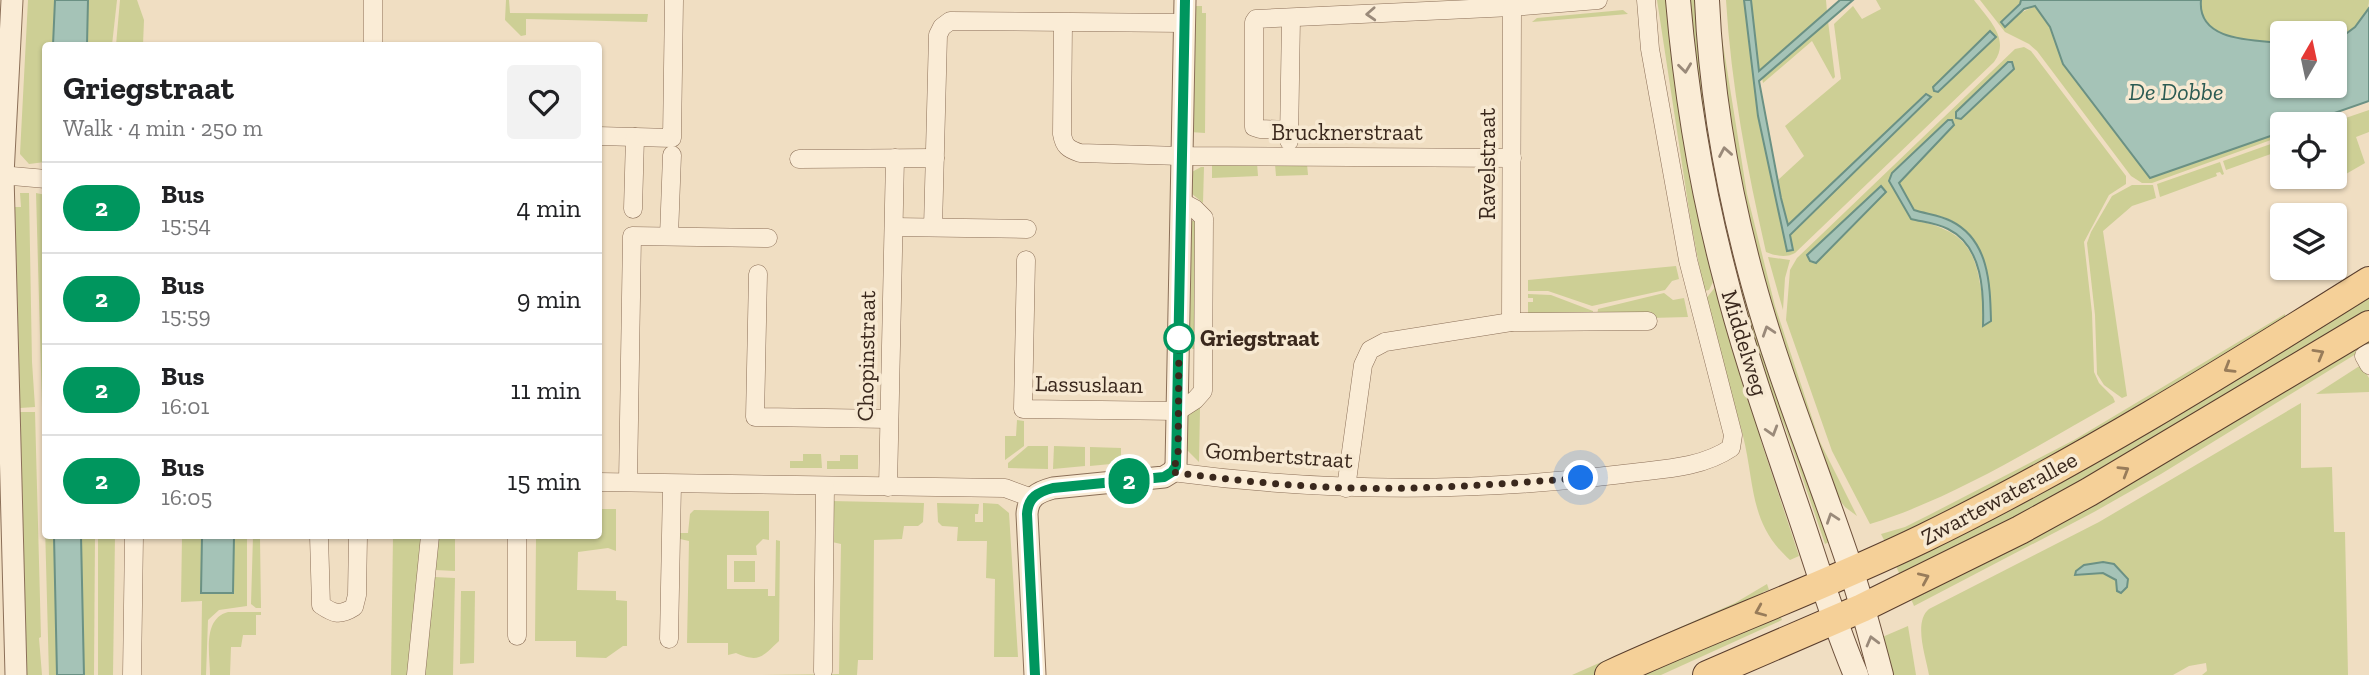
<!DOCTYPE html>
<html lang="en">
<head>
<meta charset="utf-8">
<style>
	:root { --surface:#fff; --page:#f2f2f2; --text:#202124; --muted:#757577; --line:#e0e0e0 }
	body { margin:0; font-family:"Zilla Slab",serif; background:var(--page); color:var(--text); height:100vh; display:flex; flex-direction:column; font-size:26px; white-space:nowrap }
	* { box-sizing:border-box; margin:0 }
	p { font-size:23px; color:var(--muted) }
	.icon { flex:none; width:38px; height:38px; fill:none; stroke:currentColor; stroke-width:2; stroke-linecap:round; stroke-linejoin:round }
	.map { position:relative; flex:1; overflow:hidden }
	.drawer { position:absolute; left:42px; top:42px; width:560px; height:497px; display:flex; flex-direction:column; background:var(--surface); border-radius:7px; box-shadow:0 2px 5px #0004 }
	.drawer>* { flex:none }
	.badge { padding:0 14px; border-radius:23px; font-size:24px; line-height:46px }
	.needle { width:46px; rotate:9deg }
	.controls { position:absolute; left:2270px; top:21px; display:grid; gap:14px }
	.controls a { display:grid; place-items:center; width:77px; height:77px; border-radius:7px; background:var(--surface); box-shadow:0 2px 5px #0004; font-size:35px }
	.you { position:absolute; width:35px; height:35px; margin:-18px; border:5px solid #fff; border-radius:50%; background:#1a73e8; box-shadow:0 0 0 10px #1a73e833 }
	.map>.badge { position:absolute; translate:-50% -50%; box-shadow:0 0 0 4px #fff }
	.round { display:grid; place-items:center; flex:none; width:74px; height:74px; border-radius:7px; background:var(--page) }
	.summary { display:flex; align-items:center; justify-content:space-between; height:119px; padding:0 21px }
	h1 { font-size:33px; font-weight:700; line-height:52px }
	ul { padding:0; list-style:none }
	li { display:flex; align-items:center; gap:21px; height:91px; padding:0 21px; border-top:2px solid var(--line) }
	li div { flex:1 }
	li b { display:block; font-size:26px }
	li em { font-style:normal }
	li .badge { min-width:77px; font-weight:700; text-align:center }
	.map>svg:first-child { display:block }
	.green { fill:#cdcf95; fill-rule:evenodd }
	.water { fill:#a5c3b7; stroke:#6b9184; stroke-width:2 }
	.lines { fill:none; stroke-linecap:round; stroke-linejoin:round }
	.minor-casing { stroke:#8b6f58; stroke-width:19 }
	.tertiary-casing { stroke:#8b6f58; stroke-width:23 }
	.secondary-casing { stroke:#6d503b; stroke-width:26 }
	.primary-casing { stroke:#593d2d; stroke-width:30 }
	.minor { stroke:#faecd6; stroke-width:18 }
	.tertiary { stroke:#faecd6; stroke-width:21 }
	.secondary { stroke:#faecd6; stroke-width:24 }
	.primary { stroke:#f5d098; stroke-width:28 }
	.oneway { stroke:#9a8a7a }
	.oneway2 { stroke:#987c5a }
	.line-casing { stroke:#fff; stroke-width:16 }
	.line { stroke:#00965e; stroke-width:10 }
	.walk { stroke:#3a281d; stroke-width:7; stroke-dasharray:0 12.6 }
	.stop-dot { fill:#fff; stroke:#00965e; stroke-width:3.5 }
	.labels { text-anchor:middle; stroke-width:7; stroke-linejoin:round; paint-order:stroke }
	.street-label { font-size:23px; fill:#3a281d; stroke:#f7e9d2 }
	.stop-label { font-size:23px; font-weight:bold; fill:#3a281d; stroke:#f7e9d2; text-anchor:start }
	.water-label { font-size:24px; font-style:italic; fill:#2b5b53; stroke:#f7e9d2 }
</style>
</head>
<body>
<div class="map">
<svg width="2369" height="675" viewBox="0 0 2369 675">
	<rect width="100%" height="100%" fill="#f0dec2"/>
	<g class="green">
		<polygon points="28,0 55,0 53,45 46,46 45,162 29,164 20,154"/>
		<polygon points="88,0 117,0 112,45 87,45"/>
		<polygon points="120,0 137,0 144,20 143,45 116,45"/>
		<polygon points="506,0 509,0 510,13 648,14 647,22 526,19 526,35 521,36 505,20"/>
		<polygon points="1657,0 1671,0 1713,262 1710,267 1713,282 1709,290 1704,291 1691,223"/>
		<polygon points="1686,0 1699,0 1700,32 1831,541 1825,544 1786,430 1760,367 1720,227"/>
		<path d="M1726 0H1744L1758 116 1787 251 1793 249 1790 235 1931 98 1925 94 1788 226 1777 181 1804 156 1785 126 1841 79 1834 24 1853 6 1862 19 1881 9 1876 0H1974C1988 19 2011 39 1994 62L1795 253C1787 258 1775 256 1766 252 1747 169 1731 85 1726 0ZM1991 31 1995 37 1936 92 1933 87Z"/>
		<polygon points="1751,0 1826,0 1827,12 1759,71"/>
		<polygon points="1980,0 2021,0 2020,3 2001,22 2035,6 2050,27 2063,64 2282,132 2282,136 2152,183 2142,183 2131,176 2037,51 2029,44 2005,32"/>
		<path d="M2201 0H2369C2369 19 2350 34 2335 42L2334 33H2282V43C2254 40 2198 42 2201 0Z"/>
		<polygon points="1193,6 1202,6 1202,13 1206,13 1205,133 1190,132"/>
		<polygon points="1623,10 1628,14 1532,22 1537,18"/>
		<polygon points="1828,21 1835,77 1833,79 1812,41 1763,83 1762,78"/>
		<polygon points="1722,38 1747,194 1775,306 1820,442 1857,516 1845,507 1838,498 1769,308 1722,93"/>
		<path d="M2024 47 2031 51 2126 176V184L2109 195 2084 242 2092 313 2094 372 2099 383 2113 397 2115 402C2037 446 1955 498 1870 524L1832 451 1786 320 1790 270 1797 258 2015 49ZM2008 62 2012 63 2014 69 1961 119 1981 88ZM1948 120H1952L1899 183 1914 211C1926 213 1939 215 1951 220 1989 240 1990 283 1991 320 1983 308 1983 298 1980 284 1973 238 1953 229 1911 219L1892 173ZM1881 186 1829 250 1808 255Z"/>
		<polygon points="2369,110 2369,132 2356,137 2365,163 2346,174 2335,156 2334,124 2328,124"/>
		<polygon points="2282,140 2282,150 2226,170 2223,161"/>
		<polygon points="1212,161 1257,163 1258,176 1212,178"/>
		<polygon points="2220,162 2224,174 2222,175 2220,172 2216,173 2217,176 2160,197 2157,184"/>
		<polygon points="1275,164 1307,164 1308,175 1276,176"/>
		<polygon points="1201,167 1204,167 1203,203 1191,193 1190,173"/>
		<polygon points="2132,185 2153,185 2156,198 2132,206 2103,231 2127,396 2122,398 2104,385 2097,374 2095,315 2087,243 2091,232 2112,196"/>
		<polygon points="20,193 29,193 32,362 35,407 20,408 15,207 21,207"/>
		<polygon points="36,193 46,195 45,408 42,407"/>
		<polygon points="1189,221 1197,221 1194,349 1192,349 1188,314"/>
		<polygon points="1768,257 1790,260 1785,278 1783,310"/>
		<polygon points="1676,266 1679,279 1672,281 1665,290 1592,306 1548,291 1528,291 1528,280"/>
		<path d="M1716 286 1746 374 1761 441 1799 556 1790 560C1749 524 1755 484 1743 436 1731 391 1718 346 1705 300Z"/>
		<polygon points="2369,290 2369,316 2237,399 1902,580 1896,566"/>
		<polygon points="1664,293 1673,300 1684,298 1688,317 1650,318 1597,316 1598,309"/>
		<polygon points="1528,294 1551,295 1593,311 1593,316 1528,317 1528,302 1533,302 1533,298 1528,298"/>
		<polygon points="2285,314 2285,317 2081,447 1885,542 1881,534 1905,527 1929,515 2074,440"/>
		<polygon points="2369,334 2369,346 2161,474 2094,512 1914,606 1909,594"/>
		<polygon points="2361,365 2369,378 2369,392 2316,394"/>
		<path d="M2301 403V468L2332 467 2334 532H2345L2348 675H2202L2207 671 2206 663 2189 666 2173 675H1929C1926 657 1913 622 1929 609L2099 522ZM2103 562 2127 579 2119 593C2117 589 2117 581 2114 578 2104 568 2086 577 2075 575L2082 566Z"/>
		<polygon points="1194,408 1200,408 1199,462 1188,451 1185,451 1186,414"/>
		<polygon points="20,412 35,412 41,637 39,638 42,675 27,675"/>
		<polygon points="45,412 46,536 54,536 57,675 49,675 42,413"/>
		<polygon points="1017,420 1024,421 1024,446 1005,460 1005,436 1016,436"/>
		<polygon points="1028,446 1048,446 1048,469 1008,468 1008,463"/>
		<polygon points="1054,446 1085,447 1085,466 1053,469"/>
		<polygon points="1090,447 1121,448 1121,463 1090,466"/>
		<polygon points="803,454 821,454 822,468 790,468 790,461 803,461"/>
		<polygon points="840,455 858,455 858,469 827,469 827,461 840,461"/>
		<polygon points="831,501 924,503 923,522 918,526 904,526 902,539 874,540 873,660 858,660 857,675 762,675 839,674 841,544 832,542"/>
		<polygon points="937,503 979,504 978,514 975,514 975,522 983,522 983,503 998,504 1009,513 1018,657 994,657 995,579 986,578 987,541 957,541 958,527 942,526 938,522"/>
		<polygon points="599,509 616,509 616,551 608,548 578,552 577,590 616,591 616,600 627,601 627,646 623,646 606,658 576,657 576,641 535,641 536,538 542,536 598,536"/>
		<path d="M694 510 769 511V540L763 539 756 546 757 555H727V589H768V596H775L776 540 780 541 779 641C762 657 759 663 736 653L728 655V643H687L689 541 680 539 678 533H688L690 514Z"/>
		<polygon points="81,536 95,536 94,675 84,675"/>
		<polygon points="98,536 115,536 113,675 98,675"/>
		<polygon points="182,536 202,536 201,593 233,593 234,536 247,536 247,606 219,610 208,620 206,675 201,675 202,601 181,602"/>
		<polygon points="253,536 263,536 260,538 261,608 256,608 251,604"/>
		<polygon points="393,536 421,536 408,675 391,675"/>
		<polygon points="438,536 455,536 455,571 435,570"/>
		<rect x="734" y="561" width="21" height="21"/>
		<polygon points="434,577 455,578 453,675 425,675"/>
		<polygon points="1767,584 1769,590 1763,592 1765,597 1596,675 1572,675 1735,603"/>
		<polygon points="461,591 475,591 474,663 460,664"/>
		<path d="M228 612H261V615H256V635H243L241 647H231L230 675H210C210 654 202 619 228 612Z"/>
		<polygon points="1779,612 1782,620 1661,675 1635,675"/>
		<polygon points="1908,626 1916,675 1893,675 1880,638"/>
	</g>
	<g class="water">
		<polygon points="55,0 88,0 87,45 53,45"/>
		<polygon points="1744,0 1751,0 1759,71 1840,0 1853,0 1759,81 1781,198 1788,225 1926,94 1931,97 1790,235 1793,250 1787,251 1758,116"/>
		<path d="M2021 0H2201C2197 42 2254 40 2282 43V86H2334L2335 42 2355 27 2369 8V101L2303 124H2282V132L2150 178 2063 64 2050 27 2035 6 2024 9 2005 27 2001 22 2020 4Z"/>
		<polygon points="1990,31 1996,37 1938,92 1934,91 1933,87"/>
		<polygon points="2008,62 2012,62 2014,69 1961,119 1956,118 1956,112"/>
		<path d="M1948 120H1952L1954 125 1899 183 1914 210C1926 214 1940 215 1951 221 1989 240 1990 283 1991 321L1983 326C1984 293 1983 246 1948 229 1936 223 1923 222 1911 219L1889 181 1892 173Z"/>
		<polygon points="1881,186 1886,192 1816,263 1810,261 1807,255"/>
		<polygon points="54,536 81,536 84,675 57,675"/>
		<polygon points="202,536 234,536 233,593 201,593"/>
		<polygon points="2103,562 2114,564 2128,579 2127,587 2121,593 2117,591 2116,580 2103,573 2075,575 2076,571 2084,565"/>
	</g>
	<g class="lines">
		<g class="minor-casing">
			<g id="minor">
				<path d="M1063 23 1062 134C1064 146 1068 149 1080 153L1181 156 1512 158"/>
				<polyline points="373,46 373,0"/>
				<polyline points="1290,130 1260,129 1254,127 1254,22 1256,19 1512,7 1598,0"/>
				<polyline points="598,136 672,138 674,0"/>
				<polyline points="1289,141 1291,18"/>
				<polyline points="799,159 935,158"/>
				<polyline points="0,175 46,179"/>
				<polyline points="633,209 635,137"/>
				<polyline points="894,227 1027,229"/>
				<polyline points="933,227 938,35 942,27 950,21 1185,23"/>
				<polyline points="669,236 672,155"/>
				<polyline points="1026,260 1023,409 1178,411 1195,400 1203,391 1204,218 1195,209 1180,201"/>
				<polyline points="758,274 755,417 889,419"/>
				<polyline points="1511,322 1512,7"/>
				<polyline points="2369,353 2364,356 2369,365"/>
				<path d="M1172 472C1322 492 1473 493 1623 474 1659 469 1700 469 1731 448L1733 435 1688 260 1650 49 1646 0"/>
				<polyline points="598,482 1005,488 1032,498"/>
				<polyline points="628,482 632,236 768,238"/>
				<polyline points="888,487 895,158"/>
				<polyline points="1346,488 1363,365 1370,350 1385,342 1511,322 1648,321"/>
				<path d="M319 536 321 605C334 614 340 616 354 607L357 595 358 536"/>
				<polyline points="517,636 517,536"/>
				<polyline points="669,639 672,484"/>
				<polyline points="823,671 825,487"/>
				<polyline points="132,675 134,536"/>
				<polyline points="416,675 430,536"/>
			</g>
		</g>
		<g class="tertiary-casing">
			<g id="tertiary">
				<polyline points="12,0 3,175 16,675"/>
				<path d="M1035 675 1027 514C1028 497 1038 492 1053 488L1164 477 1172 472 1176 466 1185 0"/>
			</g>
		</g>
		<g class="secondary-casing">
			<g id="secondary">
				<path d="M1678 0C1686 93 1701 186 1725 277 1743 350 1769 423 1793 495 1814 555 1831 616 1856 675"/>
				<path d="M1707 0C1711 95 1728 190 1753 282 1780 381 1820 476 1852 573 1863 607 1872 641 1881 675"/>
			</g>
		</g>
		<g class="primary-casing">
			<g id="primary">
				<path d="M1609 675C1713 627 1821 588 1924 538 2078 463 2224 372 2369 281"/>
				<polyline points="1707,675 1862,608 2020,530 2089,492 2369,325"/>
			</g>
		</g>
		<use href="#minor" class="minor"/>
		<use href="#tertiary" class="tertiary"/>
		<use href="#secondary" class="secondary"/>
		<use href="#primary" class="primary"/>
	</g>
	<defs><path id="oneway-chevron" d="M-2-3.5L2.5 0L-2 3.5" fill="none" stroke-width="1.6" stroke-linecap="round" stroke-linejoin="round" transform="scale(1.75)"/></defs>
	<g class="oneway">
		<use href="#oneway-chevron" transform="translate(1371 14) rotate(177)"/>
		<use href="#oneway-chevron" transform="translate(1685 68) rotate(83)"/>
		<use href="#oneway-chevron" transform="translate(1725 152) rotate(-100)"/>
		<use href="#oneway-chevron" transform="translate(1768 331) rotate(-108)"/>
		<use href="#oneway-chevron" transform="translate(1772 431) rotate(73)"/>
		<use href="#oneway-chevron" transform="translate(1832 518) rotate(-109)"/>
		<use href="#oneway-chevron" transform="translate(1872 641) rotate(-105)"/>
	</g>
	<g class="oneway2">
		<use href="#oneway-chevron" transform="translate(2319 354) rotate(-30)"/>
		<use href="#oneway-chevron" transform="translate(2229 368) rotate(149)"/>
		<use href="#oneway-chevron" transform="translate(2124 471) rotate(-31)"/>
		<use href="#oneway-chevron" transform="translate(1924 578) rotate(-24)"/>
		<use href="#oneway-chevron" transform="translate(1760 611) rotate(157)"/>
	</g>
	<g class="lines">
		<g class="line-casing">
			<path id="line" d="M1035 675 1027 514C1028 497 1038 492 1053 488L1164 477 1172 472 1176 466 1185 0"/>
		</g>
		<use href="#line" class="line"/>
		<path class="walk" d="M1179 338 1178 457 1172 472C1230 480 1289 486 1347 488 1425 490 1503 484 1581 478"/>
	</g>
	<circle class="stop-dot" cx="1179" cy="338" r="14"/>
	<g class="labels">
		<g class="street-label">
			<text x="1347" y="140">Brucknerstraat</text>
			<text transform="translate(1487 164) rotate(-90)" y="8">Ravelstraat</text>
			<text transform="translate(1745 343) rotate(73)" y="8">Middelweg</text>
			<text transform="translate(866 356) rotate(-89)" y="8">Chopinstraat</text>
			<text transform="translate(1089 384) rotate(1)" y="8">Lassuslaan</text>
			<text transform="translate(1279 455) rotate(4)" y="8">Gombertstraat</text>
			<text transform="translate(1999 498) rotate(-28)" y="8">Zwartewaterallee</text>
		</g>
		<g class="stop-label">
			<text x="1200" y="346">Griegstraat</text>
		</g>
		<g class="water-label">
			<text x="2176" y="100">De Dobbe</text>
		</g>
	</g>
</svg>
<div class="controls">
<a><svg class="needle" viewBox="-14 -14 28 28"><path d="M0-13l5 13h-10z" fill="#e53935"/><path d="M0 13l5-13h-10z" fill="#757577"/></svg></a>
<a><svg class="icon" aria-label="locate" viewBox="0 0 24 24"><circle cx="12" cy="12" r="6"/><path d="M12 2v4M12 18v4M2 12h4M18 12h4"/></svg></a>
<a><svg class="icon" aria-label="layers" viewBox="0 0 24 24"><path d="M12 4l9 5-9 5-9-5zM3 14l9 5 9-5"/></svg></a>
</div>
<div class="you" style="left:1581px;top:478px"></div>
<b class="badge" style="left:1129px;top:481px;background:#00965e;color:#fff">2</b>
<section class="drawer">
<div class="summary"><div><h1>Griegstraat</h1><p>Walk · 4 min · 250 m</p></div><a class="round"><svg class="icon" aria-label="heart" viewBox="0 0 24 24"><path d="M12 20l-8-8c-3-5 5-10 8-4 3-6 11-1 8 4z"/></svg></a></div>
<ul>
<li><span class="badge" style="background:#00965e;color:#fff">2</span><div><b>Bus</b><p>15:54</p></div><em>4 min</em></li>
<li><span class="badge" style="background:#00965e;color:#fff">2</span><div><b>Bus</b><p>15:59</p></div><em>9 min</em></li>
<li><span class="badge" style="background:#00965e;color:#fff">2</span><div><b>Bus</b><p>16:01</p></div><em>11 min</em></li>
<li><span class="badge" style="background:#00965e;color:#fff">2</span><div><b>Bus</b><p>16:05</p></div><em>15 min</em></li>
</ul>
</section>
</div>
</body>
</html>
